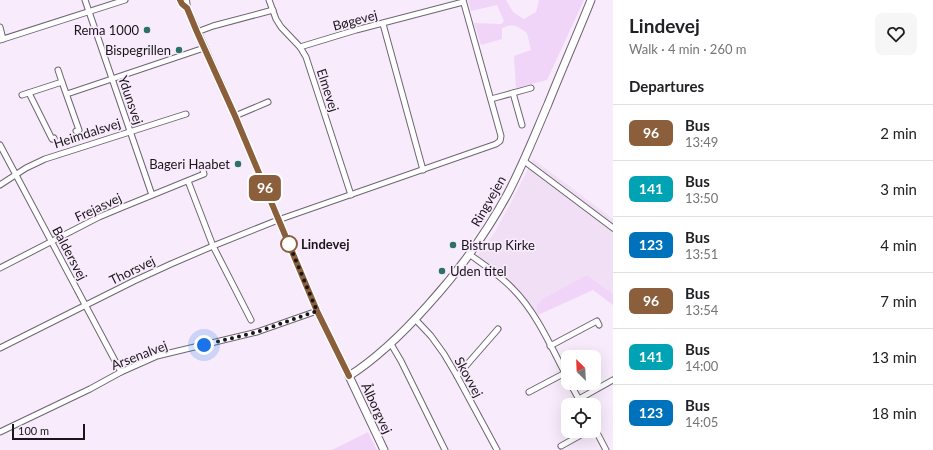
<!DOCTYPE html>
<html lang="en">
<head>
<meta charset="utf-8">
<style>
	:root { --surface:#fff; --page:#f6f6f6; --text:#202124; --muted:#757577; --line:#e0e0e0 }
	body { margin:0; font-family:Lato,sans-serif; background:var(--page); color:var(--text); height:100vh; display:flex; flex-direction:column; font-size:15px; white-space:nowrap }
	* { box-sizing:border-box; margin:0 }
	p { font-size:13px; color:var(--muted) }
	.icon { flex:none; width:22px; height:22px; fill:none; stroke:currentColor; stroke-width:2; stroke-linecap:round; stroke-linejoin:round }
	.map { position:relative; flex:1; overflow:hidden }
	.details { display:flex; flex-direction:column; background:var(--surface); width:320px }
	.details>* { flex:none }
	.badge { padding:0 8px; border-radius:6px; font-size:14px; line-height:26px }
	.needle { width:26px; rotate:336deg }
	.buttons { position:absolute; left:561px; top:350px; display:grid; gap:8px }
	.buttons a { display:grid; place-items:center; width:40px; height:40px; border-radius:8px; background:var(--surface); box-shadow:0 4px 16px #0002; font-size:20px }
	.scale { position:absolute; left:12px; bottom:10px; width:73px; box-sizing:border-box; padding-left:4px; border:2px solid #19151a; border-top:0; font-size:11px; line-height:14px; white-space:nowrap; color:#19151a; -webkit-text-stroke:3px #f8ebfc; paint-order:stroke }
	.you { position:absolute; width:20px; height:20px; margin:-10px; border:3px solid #fff; border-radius:50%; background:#1a73e8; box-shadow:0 0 0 6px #1a73e833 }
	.map>.badge { position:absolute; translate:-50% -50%; box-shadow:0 0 0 2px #fff }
	h2 { padding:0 16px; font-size:15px; line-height:36px }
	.round { display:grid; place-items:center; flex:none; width:42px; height:42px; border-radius:8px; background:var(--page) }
	.summary { display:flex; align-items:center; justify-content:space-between; height:68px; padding:0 16px }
	h1 { font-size:19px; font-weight:700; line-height:30px }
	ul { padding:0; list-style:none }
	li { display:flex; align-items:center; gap:12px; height:56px; padding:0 16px; border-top:1px solid var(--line) }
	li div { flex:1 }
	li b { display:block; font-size:15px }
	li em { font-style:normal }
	li .badge { min-width:44px; font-weight:700; text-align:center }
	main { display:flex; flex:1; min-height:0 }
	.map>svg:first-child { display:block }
	.built { fill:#f1dff6 }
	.green { fill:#f0d5f8 }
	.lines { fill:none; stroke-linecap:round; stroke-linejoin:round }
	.minor-casing { stroke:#6f6473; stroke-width:7 }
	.tertiary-casing { stroke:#6f6473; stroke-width:8 }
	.secondary-casing { stroke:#6f6473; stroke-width:9 }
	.minor { stroke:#fff; stroke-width:5 }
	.tertiary { stroke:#fff; stroke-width:6 }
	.secondary { stroke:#fff; stroke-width:7 }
	.line-casing { stroke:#fff; stroke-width:9 }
	.line { stroke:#8b5e3c; stroke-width:6 }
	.walk { stroke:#19151a; stroke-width:4; stroke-dasharray:0 7.2 }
	.poi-dot { fill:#2b7166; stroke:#f8ebfc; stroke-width:1.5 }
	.stop-dot { fill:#fff; stroke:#8b5e3c; stroke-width:2 }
	.labels { text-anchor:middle; stroke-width:3.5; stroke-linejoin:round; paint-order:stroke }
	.street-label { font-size:13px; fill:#19151a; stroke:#f8ebfc }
	.poi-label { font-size:13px; fill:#19151a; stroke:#f8ebfc; text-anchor:end }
	.stop-label { font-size:13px; font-weight:bold; fill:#19151a; stroke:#f8ebfc; text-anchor:start }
</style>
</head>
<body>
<main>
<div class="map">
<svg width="613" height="450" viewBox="0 0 613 450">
	<rect width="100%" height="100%" fill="#f8ebfc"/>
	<polygon class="built" points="533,159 613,219 613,294 587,275 536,306 538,315 532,318 517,298 502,282 473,261 495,232 514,197"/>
	<g class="green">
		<path d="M468 0H506L513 12 524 19 536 12 539 0H584L547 80 516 88 514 56 531 50 527 33C517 26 514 23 502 28V39L481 45 474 23 501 24 504 21 497 5 471 11Z"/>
		<polygon points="587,275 613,294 613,305 593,290 538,315 536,306 544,298"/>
		<polygon points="368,432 377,450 332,450"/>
	</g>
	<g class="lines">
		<g class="minor-casing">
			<g id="minor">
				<polyline points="85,0 152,195"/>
				<polyline points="269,0 276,19 281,27 300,47 306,57 351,195"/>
				<polyline points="383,24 423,170"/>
				<polyline points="0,27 3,39"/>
				<polyline points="197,32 213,26 273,10"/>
				<polyline points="0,40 125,0"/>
				<polyline points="300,47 356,30 463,2"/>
				<polyline points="58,70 62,82"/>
				<polyline points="29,93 52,139 54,138"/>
				<polyline points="513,93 522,125"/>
				<polyline points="67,94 204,48"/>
				<polyline points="22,95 62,82 79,130 76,131"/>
				<polyline points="491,99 531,88"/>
				<polyline points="235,116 268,102"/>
				<polyline points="0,145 121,372"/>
				<polyline points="524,161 613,228"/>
				<polyline points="188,181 213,246 251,320"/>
				<polyline points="0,185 26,168 45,159 186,114"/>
				<path d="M469 254C484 265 500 275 513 289 537 313 552 349 568 379"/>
				<polyline points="0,268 99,217 123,207 204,174 203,170"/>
				<polyline points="415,319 431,336 444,354 457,376 497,450"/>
				<polyline points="391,344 401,361 445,450"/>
				<polyline points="550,346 597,321 599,325"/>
				<polyline points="0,348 134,281 171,264 213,246 278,220 496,144 500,141 501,136 463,0"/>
				<polyline points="457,376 498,329"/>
				<polyline points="570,383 582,405"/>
				<polyline points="529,392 565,373"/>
				<polyline points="579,399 613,380"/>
				<polyline points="594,427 606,450"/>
				<polyline points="0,432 90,389 121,372 157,356 257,332 317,311"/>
				<polyline points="561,446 588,431"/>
			</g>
		</g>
		<g class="tertiary-casing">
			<g id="tertiary">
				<polyline points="180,0 187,8"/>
				<polyline points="186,0 187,8 235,116 317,311 349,376"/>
			</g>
		</g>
		<g class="secondary-casing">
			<path id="secondary" d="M384 450 349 376C379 357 404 332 428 305 458 272 485 235 507 195 523 165 535 134 548 104 562 69 577 35 591 0"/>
		</g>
		<use href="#minor" class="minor"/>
		<use href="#tertiary" class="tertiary"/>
		<use href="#secondary" class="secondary"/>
	</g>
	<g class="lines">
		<g class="line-casing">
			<polyline id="line" points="180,0 182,4 187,8 197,32 235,116 317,311 349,376"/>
		</g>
		<use href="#line" class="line"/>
		<polyline class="walk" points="204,345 257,332 317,311 289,244"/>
	</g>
	<g class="poi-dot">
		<circle cx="147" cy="30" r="4"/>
		<circle cx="179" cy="50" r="4"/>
		<circle cx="238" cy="164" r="4"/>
		<circle cx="453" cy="245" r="4"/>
		<circle cx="442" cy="271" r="4"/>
	</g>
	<circle class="stop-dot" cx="289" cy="244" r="8"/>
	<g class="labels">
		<g class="street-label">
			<text transform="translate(355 20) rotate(-15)" y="5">Bøgevej</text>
			<text transform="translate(328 90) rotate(72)" y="5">Elmevej</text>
			<text transform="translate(131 100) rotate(71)" y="5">Ydunsvej</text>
			<text transform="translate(87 133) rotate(-18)" y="5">Heimdalsvej</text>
			<text transform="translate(488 201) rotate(-60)" y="5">Ringvejen</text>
			<text transform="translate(98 207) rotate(-25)" y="5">Frejasvej</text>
			<text transform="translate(70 253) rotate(62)" y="5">Baldersvej</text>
			<text transform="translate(132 270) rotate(-26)" y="5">Thorsvej</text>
			<text transform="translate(139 355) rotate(-21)" y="5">Arsenalvej</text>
			<text transform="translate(469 377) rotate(61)" y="5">Skovvej</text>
			<text transform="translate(377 408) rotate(65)" y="5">Ålborgvej</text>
		</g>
		<g class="poi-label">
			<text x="139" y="35">Rema 1000</text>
			<text x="171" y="55">Bispegrillen</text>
			<text x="230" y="169">Bageri Haabet</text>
			<text x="461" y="250" text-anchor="start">Bistrup Kirke</text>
			<text x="450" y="276" text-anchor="start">Uden titel</text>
		</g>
		<g class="stop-label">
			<text x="301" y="249">Lindevej</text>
		</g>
	</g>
</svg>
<div class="buttons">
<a><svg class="needle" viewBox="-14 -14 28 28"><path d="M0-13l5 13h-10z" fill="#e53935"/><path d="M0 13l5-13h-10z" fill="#757577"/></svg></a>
<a><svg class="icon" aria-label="locate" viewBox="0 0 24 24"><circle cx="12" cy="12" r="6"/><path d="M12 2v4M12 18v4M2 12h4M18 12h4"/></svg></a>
</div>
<div class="scale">100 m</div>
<div class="you" style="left:204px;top:345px"></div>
<b class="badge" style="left:265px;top:188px;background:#8b5e3c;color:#fff">96</b>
</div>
<section class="details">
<div class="summary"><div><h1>Lindevej</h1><p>Walk · 4 min · 260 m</p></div><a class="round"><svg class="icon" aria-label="heart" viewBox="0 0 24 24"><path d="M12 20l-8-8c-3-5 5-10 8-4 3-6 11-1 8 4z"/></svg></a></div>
<h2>Departures</h2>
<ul>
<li><span class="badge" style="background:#8b5e3c;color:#fff">96</span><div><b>Bus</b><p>13:49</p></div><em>2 min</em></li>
<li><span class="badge" style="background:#00a3b4;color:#fff">141</span><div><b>Bus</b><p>13:50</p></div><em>3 min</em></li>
<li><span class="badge" style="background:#0072bc;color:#fff">123</span><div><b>Bus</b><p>13:51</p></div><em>4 min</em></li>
<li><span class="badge" style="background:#8b5e3c;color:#fff">96</span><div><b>Bus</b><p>13:54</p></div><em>7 min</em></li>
<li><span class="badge" style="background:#00a3b4;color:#fff">141</span><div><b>Bus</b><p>14:00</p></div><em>13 min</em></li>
<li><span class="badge" style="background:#0072bc;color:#fff">123</span><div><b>Bus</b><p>14:05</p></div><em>18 min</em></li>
</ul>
</section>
</main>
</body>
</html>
